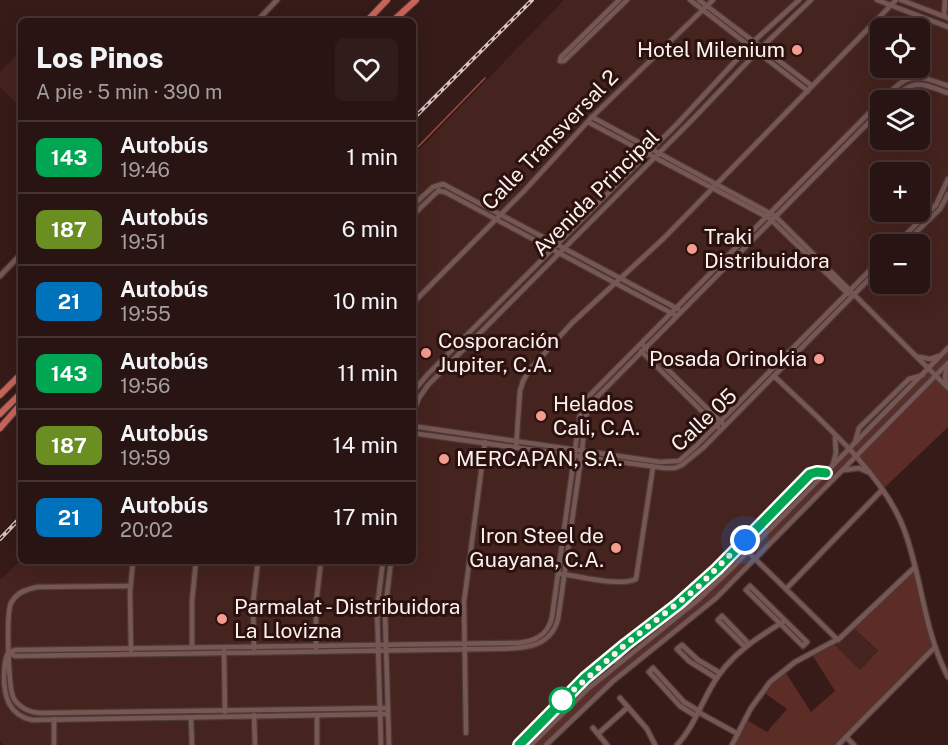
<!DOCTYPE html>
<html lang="es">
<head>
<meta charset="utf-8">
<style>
	:root { --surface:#281412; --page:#301d1b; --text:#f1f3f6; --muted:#a59e9f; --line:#443332 }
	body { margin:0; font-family:"Public Sans",sans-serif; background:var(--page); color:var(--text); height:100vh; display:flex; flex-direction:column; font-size:22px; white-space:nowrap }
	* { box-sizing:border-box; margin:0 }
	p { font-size:20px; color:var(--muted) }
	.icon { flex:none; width:33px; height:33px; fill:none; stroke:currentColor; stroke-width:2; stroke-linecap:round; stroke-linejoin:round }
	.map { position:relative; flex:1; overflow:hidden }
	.details { position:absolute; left:18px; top:18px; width:398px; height:546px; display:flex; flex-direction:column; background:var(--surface); border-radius:9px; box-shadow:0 6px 24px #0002,0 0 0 2px var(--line) }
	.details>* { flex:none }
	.badge { padding:0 12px; border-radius:9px; font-size:21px; line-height:39px }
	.fabs { position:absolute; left:870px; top:18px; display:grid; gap:12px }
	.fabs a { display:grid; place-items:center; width:60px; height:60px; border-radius:9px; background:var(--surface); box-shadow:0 6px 24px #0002,0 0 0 2px var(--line); font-size:30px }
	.you { position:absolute; width:30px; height:30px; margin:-15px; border:4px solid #fff; border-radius:50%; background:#1a73e8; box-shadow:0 0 0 9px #1a73e833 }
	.map>.badge { position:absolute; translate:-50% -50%; box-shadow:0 0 0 3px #fff }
	.round { display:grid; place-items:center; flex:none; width:63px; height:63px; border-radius:9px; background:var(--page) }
	.summary { display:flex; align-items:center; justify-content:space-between; height:102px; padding:0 18px }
	h1 { font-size:28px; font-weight:800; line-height:45px }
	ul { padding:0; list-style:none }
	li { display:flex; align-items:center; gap:18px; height:72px; padding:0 18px; border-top:2px solid var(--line) }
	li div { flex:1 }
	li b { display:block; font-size:22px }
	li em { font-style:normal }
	li .badge { min-width:66px; font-weight:700; text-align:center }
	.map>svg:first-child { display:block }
	.built { fill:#45231f; fill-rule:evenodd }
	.green { fill:#5c2d27 }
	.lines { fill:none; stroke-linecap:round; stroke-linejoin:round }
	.stream { stroke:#9e4c41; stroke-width:1.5 }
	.minor-casing { stroke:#4d3938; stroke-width:7 }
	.highway-casing { stroke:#4d3938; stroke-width:8 }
	.minor { stroke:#775753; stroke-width:4.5 }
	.highway { stroke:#c96458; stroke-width:6 }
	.rail-casing { stroke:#d2c4c2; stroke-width:4 }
	.rail { stroke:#2b120f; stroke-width:1.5; stroke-dasharray:4.5; stroke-linecap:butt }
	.line-casing { stroke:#fff; stroke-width:14 }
	.line { stroke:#00a651; stroke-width:9 }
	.walk { stroke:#fcf1ef; stroke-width:6; stroke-dasharray:0 10.8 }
	.poi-dot { fill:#f59c90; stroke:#2b120f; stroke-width:2 }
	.stop-dot { fill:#fff; stroke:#00a651; stroke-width:3 }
	.labels { text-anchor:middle; stroke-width:6; stroke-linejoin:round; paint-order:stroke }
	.poi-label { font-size:21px; fill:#fcf1ef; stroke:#2b120f; text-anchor:start }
	.street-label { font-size:21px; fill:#fcf1ef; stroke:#2b120f }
</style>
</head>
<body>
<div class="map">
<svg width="948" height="745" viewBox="0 0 948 745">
	<rect width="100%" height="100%" fill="#361b18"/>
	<g class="built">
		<path d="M564 0H948V348L733 567 531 745H4L0 741V580L21 560 412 561 413 156ZM880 28H920V68H880ZM880 100H920V140H880ZM880 172H920V212H880ZM880 244H920V284H880Z"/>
		<polygon points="21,50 21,108 0,87 0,72"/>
		<polygon points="853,627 878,652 859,670 833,643"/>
	</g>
	<g class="green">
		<polygon points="948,348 948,363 937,375 948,388 948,427 882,490 856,457 716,598 627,669 546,745 531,745 578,698 716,584"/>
		<polygon points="915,567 935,647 838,745 732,745 745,719 767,732 787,709 762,691 784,670 811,712 835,691 811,653 833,643 860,670 878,651 853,627"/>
	</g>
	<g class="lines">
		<g class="stream">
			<polyline points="412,153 485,78"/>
			<polyline points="18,559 21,547"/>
		</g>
		<g class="minor-casing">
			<g id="minor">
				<polyline points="690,0 808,91"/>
				<polyline points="699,0 812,86"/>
				<polyline points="877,0 948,27"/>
				<polyline points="901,0 948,18"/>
				<polyline points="944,16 945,0"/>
				<polyline points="257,21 277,0"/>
				<polyline points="560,61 564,61 627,0"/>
				<polyline points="560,61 561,57 619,0"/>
				<path d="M882 100C909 73 912 73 948 86"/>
				<path d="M891 100C914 78 920 83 948 93"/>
				<polyline points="592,117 775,216 948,388"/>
				<polyline points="588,122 769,218 848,294"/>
				<polyline points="439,191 445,192 675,315"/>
				<polyline points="412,206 433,187 443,184 678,309"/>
				<polyline points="412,216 439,190"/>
				<polyline points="896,244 936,205 948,179"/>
				<polyline points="904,244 940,209 948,194"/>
				<polyline points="0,276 21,254"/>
				<polyline points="412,304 524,191 592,117 713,0"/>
				<polyline points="643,345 723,424"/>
				<polyline points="641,351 718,427"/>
				<polyline points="919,357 930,359 939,356"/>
				<path d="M774 376C818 418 885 474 905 532 922 579 924 632 948 677"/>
				<polyline points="947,385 945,377 947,366"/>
				<polyline points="412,393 428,374 678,123 754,41 799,0"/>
				<polyline points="412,415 419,398 428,385 691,121 758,51 811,0"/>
				<polyline points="412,426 660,462 679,461 696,446 880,260"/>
				<polyline points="412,433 664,468 675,468 682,465 704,447 880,268"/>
				<polyline points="855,442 859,428 909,379 923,375"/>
				<polyline points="516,448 520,391 523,381 530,369 572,323 664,238 896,0"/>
				<polyline points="833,464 836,453 835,437"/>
				<polyline points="845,470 859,468 868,472"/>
				<polyline points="748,552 838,640"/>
				<path d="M561 574C580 576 619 587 636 579L653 467"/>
				<path d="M130 586 38 587C27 589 17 592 11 603 6 614 8 689 14 699 21 709 31 713 42 713L387 708"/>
				<polygon points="750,586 807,642 803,646 746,590"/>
				<polyline points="786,589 882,490"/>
				<polyline points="674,609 691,603"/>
				<polyline points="745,647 718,620 722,616 749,644"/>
				<polyline points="192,648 192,601 196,561"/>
				<polyline points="254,648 253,603 258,561"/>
				<polyline points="316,648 316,604 321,561"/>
				<polyline points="131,651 130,592 133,561"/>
				<polyline points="224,651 225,712"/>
				<path d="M9 653 15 656 485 649C513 648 549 653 558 619L582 451 585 419 590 404 880 111"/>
				<polyline points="616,662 633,641"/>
				<polyline points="716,678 689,661 677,649 682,645 698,660 720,673"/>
				<polyline points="620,698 647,729 655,745"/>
				<polyline points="698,712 738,734"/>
				<path d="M387 714 32 720C9 715 4 697 4 676 5 667 4 660 8 653L15 650 516 643C534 642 548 636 552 617L581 407 585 400 880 102"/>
				<polyline points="254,715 255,745"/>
				<polyline points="317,715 317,745"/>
				<polyline points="696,716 680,706 649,672 653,668 684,702 699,711"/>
				<polyline points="191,718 192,745"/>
				<polyline points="54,719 54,745"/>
				<polyline points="593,728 607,745"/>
				<polyline points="466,733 464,602 485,442"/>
				<polyline points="599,733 628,707"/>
				<polyline points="846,737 854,745"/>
				<polyline points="381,745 377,609 383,561"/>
				<polyline points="389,745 385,611 391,561"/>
				<polyline points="519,745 586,678 626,643 671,610 717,569 810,474 826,473"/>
				<polyline points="531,745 589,688 698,600 733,567 948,348"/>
				<polyline points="546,745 613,681 716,598 948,363"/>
				<path d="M677 745C693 728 701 704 713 684 729 656 756 638 783 622"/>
				<polyline points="732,745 751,708 770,682 795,662 840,638 915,567"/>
				<polyline points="838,745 935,647"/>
			</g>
		</g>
		<g class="highway-casing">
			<g id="highway">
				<polyline points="367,21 387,0"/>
				<polyline points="393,21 416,0"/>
				<polyline points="0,395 21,374"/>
				<polyline points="0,414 21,393"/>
				<polyline points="0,428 21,404"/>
			</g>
		</g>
		<use href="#minor" class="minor"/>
		<use href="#highway" class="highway"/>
		<g class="rail-casing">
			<g id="rail">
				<polyline points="412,120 532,0"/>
				<polyline points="0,539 21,517"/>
			</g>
		</g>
		<use href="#rail" class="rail"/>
	</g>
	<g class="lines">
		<g class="line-casing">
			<polyline id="line" points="519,745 585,678 626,644 678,604 717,569 810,474 817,472 826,473"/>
		</g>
		<use href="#line" class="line"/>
		<polyline class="walk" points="562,700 560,702 626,644 697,588 745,540"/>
	</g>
	<g class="poi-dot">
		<circle cx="797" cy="50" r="6"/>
		<circle cx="692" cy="249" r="6"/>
		<circle cx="426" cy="353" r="6"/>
		<circle cx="819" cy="359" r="6"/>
		<circle cx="541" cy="416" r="6"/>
		<circle cx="444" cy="459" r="6"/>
		<circle cx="616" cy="548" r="6"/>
		<circle cx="222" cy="619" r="6"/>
	</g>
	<circle class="stop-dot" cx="562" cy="700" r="12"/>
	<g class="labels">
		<g class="poi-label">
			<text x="785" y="57" text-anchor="end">Hotel Milenium</text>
			<text x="704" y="244">Traki<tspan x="704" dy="24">Distribuidora</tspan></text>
			<text x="438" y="348">Cosporación<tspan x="438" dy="24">Jupiter, C.A.</tspan></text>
			<text x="807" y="366" text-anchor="end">Posada Orinokia</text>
			<text x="553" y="411">Helados<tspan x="553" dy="24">Cali, C.A.</tspan></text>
			<text x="456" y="466">MERCAPAN, S.A.</text>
			<text x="604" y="543" text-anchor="end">Iron Steel de<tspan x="604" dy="24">Guayana, C.A.</tspan></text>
			<text x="234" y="614">Parmalat - Distribuidora<tspan x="234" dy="24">La Llovizna</tspan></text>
		</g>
		<g class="street-label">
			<text transform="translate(550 140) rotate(-46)" y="7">Calle Transversal 2</text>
			<text transform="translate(596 193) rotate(-45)" y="7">Avenida Principal</text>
			<text transform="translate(704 420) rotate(-43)" y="7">Calle 05</text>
		</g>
	</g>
</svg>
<div class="fabs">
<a><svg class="icon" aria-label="locate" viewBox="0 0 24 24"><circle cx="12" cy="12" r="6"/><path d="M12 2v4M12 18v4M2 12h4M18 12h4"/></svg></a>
<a><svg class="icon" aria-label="layers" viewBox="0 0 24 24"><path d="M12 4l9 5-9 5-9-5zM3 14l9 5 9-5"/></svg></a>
<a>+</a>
<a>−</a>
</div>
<div class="you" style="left:745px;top:540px"></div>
<section class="details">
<div class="summary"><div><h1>Los Pinos</h1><p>A pie · 5 min · 390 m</p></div><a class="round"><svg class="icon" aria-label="heart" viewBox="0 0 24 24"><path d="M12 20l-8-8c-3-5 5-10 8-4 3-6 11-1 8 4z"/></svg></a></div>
<ul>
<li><span class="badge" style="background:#00a651;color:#fff">143</span><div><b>Autobús</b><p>19:46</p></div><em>1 min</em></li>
<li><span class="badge" style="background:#6b8e23;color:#fff">187</span><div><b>Autobús</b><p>19:51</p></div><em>6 min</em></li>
<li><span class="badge" style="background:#0072bc;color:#fff">21</span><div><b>Autobús</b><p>19:55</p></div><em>10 min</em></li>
<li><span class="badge" style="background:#00a651;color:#fff">143</span><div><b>Autobús</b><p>19:56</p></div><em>11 min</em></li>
<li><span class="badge" style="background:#6b8e23;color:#fff">187</span><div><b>Autobús</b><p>19:59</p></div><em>14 min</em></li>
<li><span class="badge" style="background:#0072bc;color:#fff">21</span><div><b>Autobús</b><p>20:02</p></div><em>17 min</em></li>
</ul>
</section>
</div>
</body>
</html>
